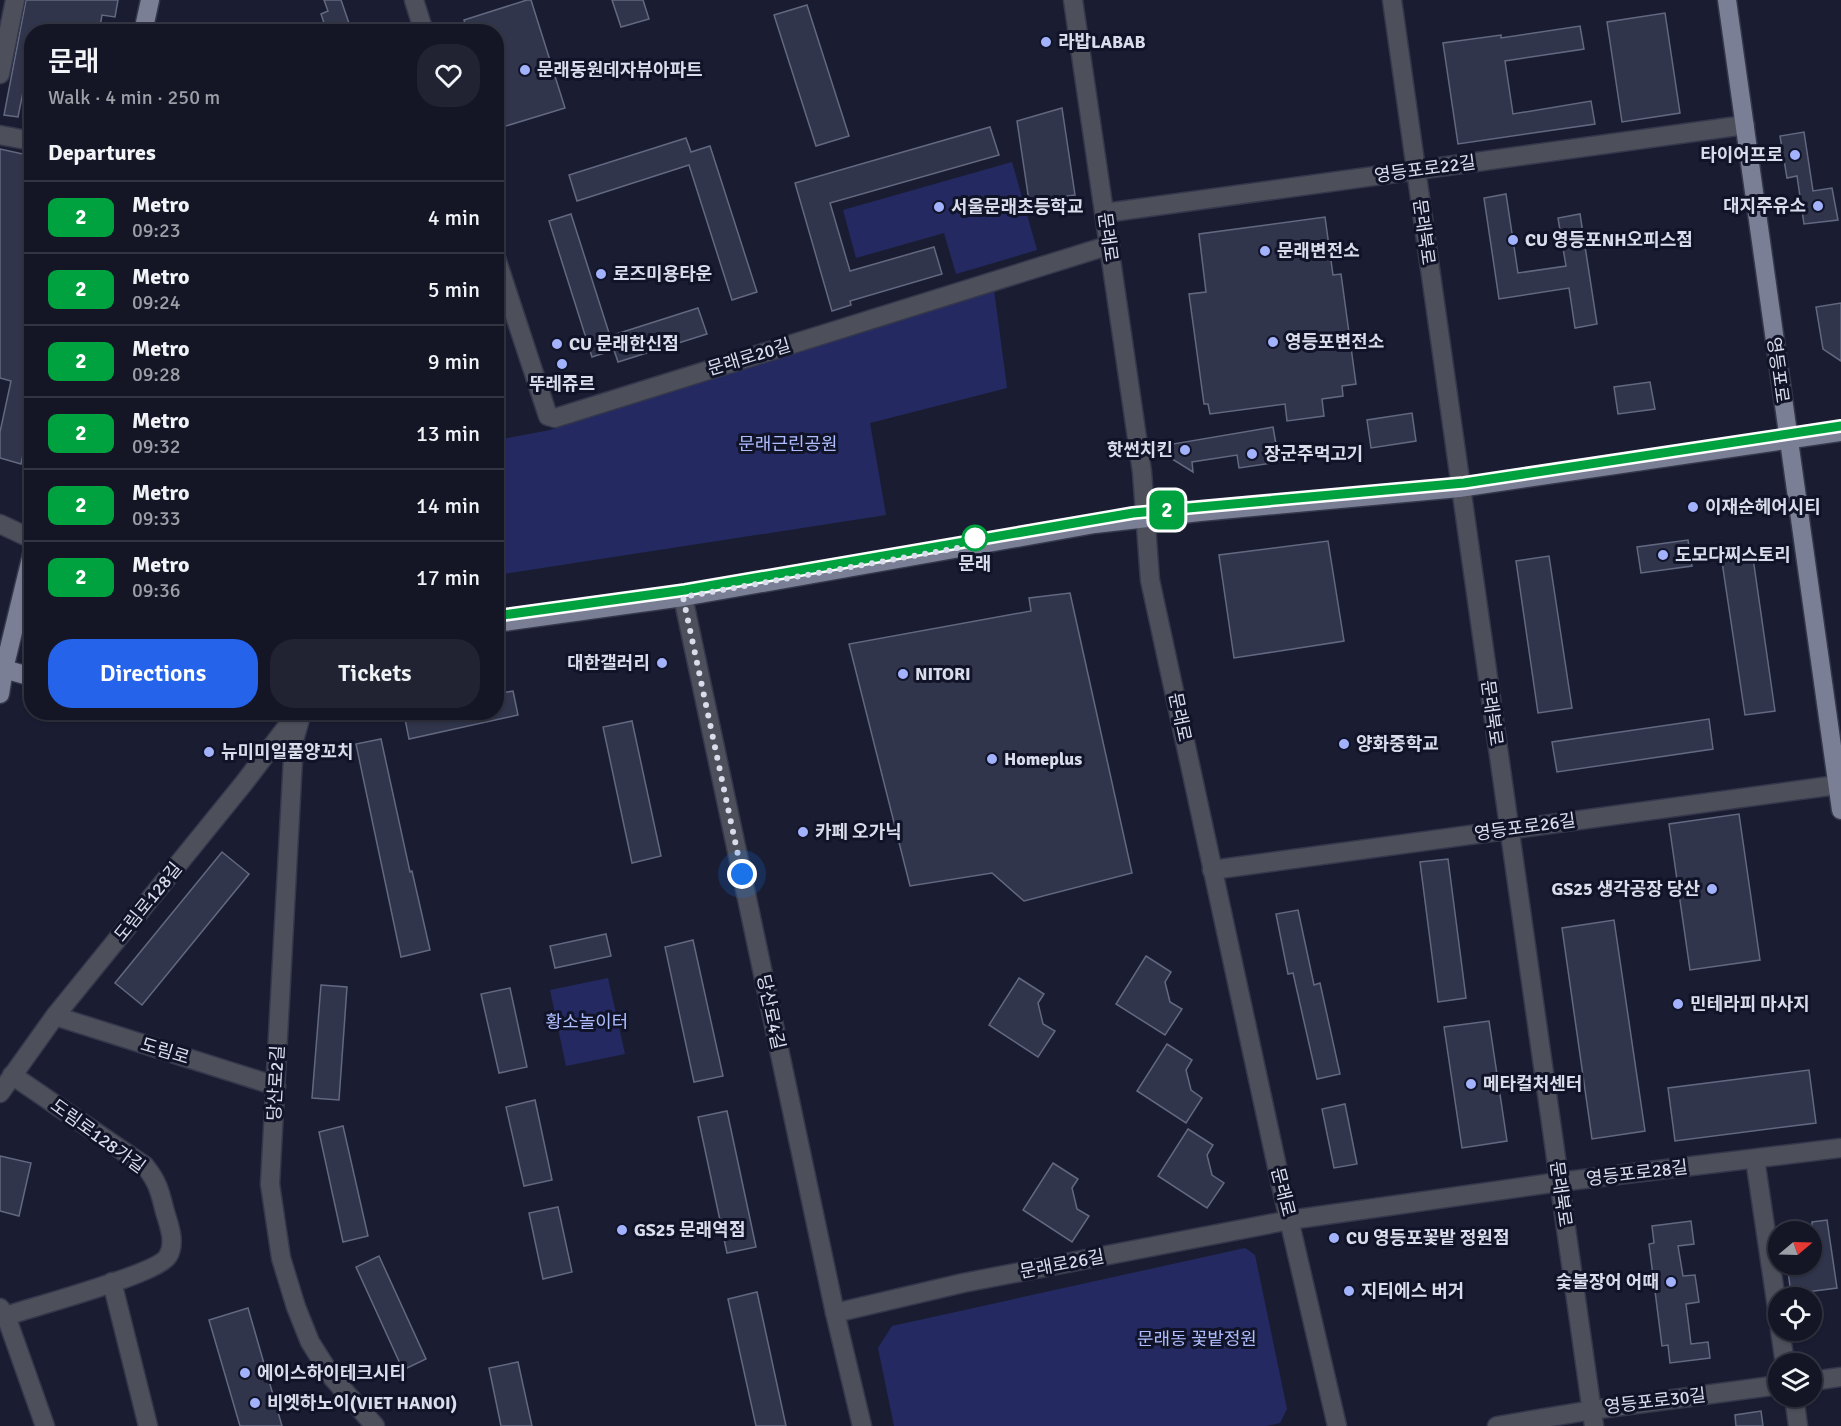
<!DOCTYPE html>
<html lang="en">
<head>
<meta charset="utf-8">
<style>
	:root { --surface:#141626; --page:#212332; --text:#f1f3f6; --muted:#9d9fa7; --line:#333543; --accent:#2563eb }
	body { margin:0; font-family:Signika,"Noto Sans KR",sans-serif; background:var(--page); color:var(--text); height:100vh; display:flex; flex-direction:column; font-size:22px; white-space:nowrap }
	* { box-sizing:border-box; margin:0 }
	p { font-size:20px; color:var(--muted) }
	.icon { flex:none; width:33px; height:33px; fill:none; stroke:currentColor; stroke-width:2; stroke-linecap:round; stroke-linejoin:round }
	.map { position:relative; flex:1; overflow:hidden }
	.details { position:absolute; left:24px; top:24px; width:480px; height:696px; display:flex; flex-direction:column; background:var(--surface); border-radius:24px; box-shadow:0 2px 4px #0004,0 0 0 2px var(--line) }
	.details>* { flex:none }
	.badge { padding:0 12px; border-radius:9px; font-size:21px; line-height:39px }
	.needle { width:39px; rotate:71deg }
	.fabs { position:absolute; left:1768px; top:1221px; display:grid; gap:12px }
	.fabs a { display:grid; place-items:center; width:54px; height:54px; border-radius:50%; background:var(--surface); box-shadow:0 2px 4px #0004,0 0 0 2px var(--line); font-size:30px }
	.you { position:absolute; width:30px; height:30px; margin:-15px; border:4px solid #fff; border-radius:50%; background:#1a73e8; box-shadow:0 0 0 9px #1a73e833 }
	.map>.badge { position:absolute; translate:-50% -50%; box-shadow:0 0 0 3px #fff }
	h2 { padding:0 24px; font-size:22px; line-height:54px }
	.round { display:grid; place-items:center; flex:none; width:63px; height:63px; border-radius:24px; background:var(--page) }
	.headline { display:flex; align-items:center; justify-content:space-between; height:102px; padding:0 24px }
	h1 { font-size:28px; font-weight:600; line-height:45px }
	.action { display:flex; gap:12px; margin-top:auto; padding:12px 24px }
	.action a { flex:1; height:69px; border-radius:24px; background:var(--accent); color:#fff; font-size:24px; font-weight:600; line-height:69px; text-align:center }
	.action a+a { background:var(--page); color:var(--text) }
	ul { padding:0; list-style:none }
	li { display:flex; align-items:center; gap:18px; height:72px; padding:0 24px; border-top:2px solid var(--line) }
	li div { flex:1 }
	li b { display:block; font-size:22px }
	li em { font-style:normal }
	li .badge { min-width:66px; font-weight:700; text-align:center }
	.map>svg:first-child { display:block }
	.green { fill:#242a61 }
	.building { fill:#30354c; stroke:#636881; stroke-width:1.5 }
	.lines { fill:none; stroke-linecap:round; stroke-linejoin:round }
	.minor-casing { stroke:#35384c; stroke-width:21 }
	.major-casing { stroke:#35384c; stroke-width:21 }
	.minor { stroke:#4d4f5a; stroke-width:18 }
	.major { stroke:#7a7f95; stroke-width:18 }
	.line-casing { stroke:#fff; stroke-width:14 }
	.line { stroke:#00a23f; stroke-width:9 }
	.walk { stroke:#d9ddeb; stroke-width:6; stroke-dasharray:0 10.8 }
	.poi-dot { fill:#a3b2fd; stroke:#111428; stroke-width:2 }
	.stop-dot { fill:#fff; stroke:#00a23f; stroke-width:3 }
	.labels { text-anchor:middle; stroke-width:6; stroke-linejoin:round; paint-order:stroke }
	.poi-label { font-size:18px; font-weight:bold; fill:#d9ddeb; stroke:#111428; text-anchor:start }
	.street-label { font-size:18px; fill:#d9ddeb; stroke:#111428 }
	.park-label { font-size:18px; fill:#aebdff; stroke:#111428 }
	.stop-label { font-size:18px; font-weight:bold; fill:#d9ddeb; stroke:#111428 }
</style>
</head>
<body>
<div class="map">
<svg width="1841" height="1426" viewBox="0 0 1841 1426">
	<rect width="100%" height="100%" fill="#1a1d32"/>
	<g class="green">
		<polygon points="1012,162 1037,250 956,274 944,233 856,258 843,210"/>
		<polygon points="994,290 1007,388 870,423 886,515 497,575 497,440 550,430"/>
		<polygon points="608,978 625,1054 566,1066 550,990"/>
		<polygon points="1245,1248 1255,1255 1287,1409 1280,1423 1266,1426 894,1426 878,1348 892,1326"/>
	</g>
	<g class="building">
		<polygon points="26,0 118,0 115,17 102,15 99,32 32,32 32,94 23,92 18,117 4,115"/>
		<polygon points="324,0 341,0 352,32 327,32 321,14 328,11"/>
		<polygon points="527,0 531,0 565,108 496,129 496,32 467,32 464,20"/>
		<polygon points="612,0 643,0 649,19 621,27"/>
		<polygon points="807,5 849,136 816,146 774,15"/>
		<polygon points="1665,13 1680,113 1622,122 1607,22"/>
		<polygon points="1580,26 1584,49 1505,61 1513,114 1591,101 1595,124 1458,144 1443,43 1501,35 1501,38"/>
		<polygon points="1062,108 1075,195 1029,201 1017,121"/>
		<polygon points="990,127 999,155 830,203 850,271 934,247 942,274 850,301 851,305 832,311 795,183"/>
		<polygon points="1804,132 1813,191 1832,188 1838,220 1804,224 1797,176 1787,178 1780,136"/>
		<polygon points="686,138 691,152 710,146 757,292 732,300 689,165 577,201 569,175"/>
		<polygon points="0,149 32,156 32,412 21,464 0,458 0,432 11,381 0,378"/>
		<polygon points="1506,194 1518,273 1566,266 1558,218 1580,214 1597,324 1575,328 1569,288 1499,299 1484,198"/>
		<polygon points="571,214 610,336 698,308 707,334 618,362 614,350 592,357 549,221"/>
		<polygon points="1325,217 1333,275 1341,274 1356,384 1342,386 1343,396 1322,399 1324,416 1287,421 1285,404 1210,414 1208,404 1204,404 1189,294 1206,292 1199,234"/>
		<polygon points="1841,303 1841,361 1823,349 1816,307"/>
		<polygon points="1650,382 1655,409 1618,414 1614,387"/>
		<polygon points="1412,413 1416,441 1371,448 1367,420"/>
		<polygon points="1273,427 1279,462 1239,468 1237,455 1192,462 1193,472 1169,457 1167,445"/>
		<polygon points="1688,540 1692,566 1641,573 1637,547"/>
		<polygon points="1328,541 1344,641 1234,658 1219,555"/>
		<polygon points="1549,556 1572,708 1538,713 1516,561"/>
		<polygon points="1753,558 1775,711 1745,715 1722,562"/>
		<polygon points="1070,593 1132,873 1024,901 992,873 910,886 849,644 1031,611 1029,598"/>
		<polygon points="513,691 518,715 409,739 404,714 413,712 496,712 496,694"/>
		<polygon points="1709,719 1713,749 1557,772 1552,742"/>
		<polygon points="632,721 661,856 632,863 603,727"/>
		<polygon points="381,739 410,872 412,871 430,950 401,957 356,744"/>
		<polygon points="1739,814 1760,960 1690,970 1669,824"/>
		<polygon points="222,852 249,874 142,1005 115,983"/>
		<polygon points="1448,859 1466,998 1438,1002 1420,862"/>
		<polygon points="1298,910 1314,985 1320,983 1340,1074 1317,1079 1293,973 1288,974 1276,914"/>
		<polygon points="1614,920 1645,1131 1592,1139 1562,928"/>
		<polygon points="606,934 611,956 555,968 550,946"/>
		<polygon points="693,940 723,1076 694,1082 665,947"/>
		<polygon points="1146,956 1171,972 1165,982 1170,1002 1182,1009 1165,1035 1116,1004"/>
		<polygon points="1019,978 1044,994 1038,1003 1043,1024 1055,1031 1038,1057 989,1025"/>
		<polygon points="321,985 347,987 339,1100 312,1098"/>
		<polygon points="510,988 527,1067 499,1073 481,994"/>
		<polygon points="1489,1021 1507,1141 1462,1148 1444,1027"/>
		<polygon points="1167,1044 1192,1060 1186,1070 1191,1090 1202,1098 1186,1123 1137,1091"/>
		<polygon points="1809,1070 1816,1123 1675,1141 1668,1088"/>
		<polygon points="535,1100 552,1180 524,1186 506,1107"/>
		<polygon points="1345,1104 1357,1164 1334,1168 1322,1109"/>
		<polygon points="727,1111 756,1247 727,1253 698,1117"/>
		<polygon points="343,1126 368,1236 343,1242 319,1132"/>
		<polygon points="1188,1129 1213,1145 1207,1155 1212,1175 1224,1183 1207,1208 1158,1176"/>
		<polygon points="0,1156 31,1163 19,1216 0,1211"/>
		<polygon points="1053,1163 1078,1179 1072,1188 1077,1209 1089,1216 1072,1242 1023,1210"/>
		<polygon points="558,1207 572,1272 543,1279 529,1213"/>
		<polygon points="1827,1220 1837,1288 1791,1294 1787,1264 1812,1264 1812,1222"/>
		<polygon points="1691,1221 1694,1244 1678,1246 1683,1276 1695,1275 1699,1302 1686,1304 1691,1344 1708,1342 1710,1358 1670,1363 1668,1345 1662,1346 1649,1244 1654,1243 1652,1226"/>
		<polygon points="379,1256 426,1359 403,1370 356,1267"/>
		<polygon points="757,1292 786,1426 756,1426 728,1299"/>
		<polygon points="248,1308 282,1426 240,1426 209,1320"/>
		<polygon points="518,1362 532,1426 501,1426 489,1368"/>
		<polygon points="1761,1411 1763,1426 1736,1426 1735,1415"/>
	</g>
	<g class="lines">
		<g class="minor-casing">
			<g id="minor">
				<polyline points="414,0 424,32"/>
				<polyline points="1073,0 1142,472 1150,580 1281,1185 1337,1426"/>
				<polyline points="1392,0 1594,1426"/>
				<polyline points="0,74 15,0"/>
				<polyline points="0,135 32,141"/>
				<polyline points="1105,213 1745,125"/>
				<polyline points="496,258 548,416 555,418 1110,245"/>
				<polyline points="0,524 32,539"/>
				<polyline points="683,597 835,1313 862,1426"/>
				<polyline points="302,712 294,740 270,1184 281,1258 296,1307 310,1342 332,1377 375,1426"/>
				<polyline points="1212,870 1837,785 1841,786"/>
				<polyline points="55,1016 276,1086"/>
				<polyline points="0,1093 55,1016 244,783 298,712"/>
				<polyline points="1755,1159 1779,1321"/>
				<polyline points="112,1282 148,1426"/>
				<polyline points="0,1308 6,1316 45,1426"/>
				<polyline points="835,1313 963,1283 1290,1220 1559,1182 1841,1148"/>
				<path d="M6 1316C32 1307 158 1274 168 1256 176 1243 169 1225 165 1212 160 1192 158 1182 145 1166L12 1075"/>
				<polyline points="1780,1330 1785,1364"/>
				<polyline points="1812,1381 1841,1377"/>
				<polyline points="1794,1396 1798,1426"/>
				<polyline points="1497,1426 1592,1410 1779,1385"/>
			</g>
		</g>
		<g class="major-casing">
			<g id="major">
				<polyline points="1727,0 1841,810"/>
				<polyline points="143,32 150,0"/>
				<polyline points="496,623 683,597 1095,524 1200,512 1459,488 1841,432"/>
				<polyline points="4,669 32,677"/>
				<polyline points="0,694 4,669 32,554"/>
			</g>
		</g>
		<use href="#minor" class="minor"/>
		<use href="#major" class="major"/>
	</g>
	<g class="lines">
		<g class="line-casing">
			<polyline id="line" points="496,616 685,590 1133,513 1464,483 1841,426"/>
		</g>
		<use href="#line" class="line"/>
		<polyline class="walk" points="742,874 683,597 980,544 975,538"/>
	</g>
	<g class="poi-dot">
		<circle cx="1046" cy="42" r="6"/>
		<circle cx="525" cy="70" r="6"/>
		<circle cx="1795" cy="155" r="6"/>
		<circle cx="1818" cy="206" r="6"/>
		<circle cx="939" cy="207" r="6"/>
		<circle cx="1513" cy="240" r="6"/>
		<circle cx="1265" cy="251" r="6"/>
		<circle cx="601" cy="274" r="6"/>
		<circle cx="1273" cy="342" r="6"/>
		<circle cx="557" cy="344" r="6"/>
		<circle cx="562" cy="364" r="6"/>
		<circle cx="1185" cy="450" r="6"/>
		<circle cx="1252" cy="454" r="6"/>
		<circle cx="1693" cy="507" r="6"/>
		<circle cx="1663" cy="555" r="6"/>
		<circle cx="662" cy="663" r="6"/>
		<circle cx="903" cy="674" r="6"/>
		<circle cx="1344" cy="744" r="6"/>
		<circle cx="209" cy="752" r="6"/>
		<circle cx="992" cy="759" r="6"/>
		<circle cx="803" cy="832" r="6"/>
		<circle cx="1712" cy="889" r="6"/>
		<circle cx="1678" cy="1004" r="6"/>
		<circle cx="1471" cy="1084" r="6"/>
		<circle cx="622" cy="1230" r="6"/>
		<circle cx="1334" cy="1238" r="6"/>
		<circle cx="1671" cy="1282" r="6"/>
		<circle cx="1349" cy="1291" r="6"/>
		<circle cx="245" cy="1373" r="6"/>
		<circle cx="255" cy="1403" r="6"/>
	</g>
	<circle class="stop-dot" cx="975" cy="538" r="12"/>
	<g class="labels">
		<g class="poi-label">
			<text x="1058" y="48">라밥LABAB</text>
			<text x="537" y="76">문래동원데자뷰아파트</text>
			<text x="1783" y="161" text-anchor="end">타이어프로</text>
			<text x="1806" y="212" text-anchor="end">대지주유소</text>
			<text x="951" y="213">서울문래초등학교</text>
			<text x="1525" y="246">CU 영등포NH오피스점</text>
			<text x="1277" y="257">문래변전소</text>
			<text x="613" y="280">로즈미용타운</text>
			<text x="1285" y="348">영등포변전소</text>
			<text x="569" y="350">CU 문래한신점</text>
			<text x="562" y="390" text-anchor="middle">뚜레쥬르</text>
			<text x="1173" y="456" text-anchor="end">핫썬치킨</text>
			<text x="1264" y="460">장군주먹고기</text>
			<text x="1705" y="513">이재순헤어시티</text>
			<text x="1675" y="561">도모다찌스토리</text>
			<text x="650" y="669" text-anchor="end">대한갤러리</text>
			<text x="915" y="680">NITORI</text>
			<text x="1356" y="750">양화중학교</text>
			<text x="221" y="758">뉴미미일품양꼬치</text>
			<text x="1004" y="765">Homeplus</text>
			<text x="815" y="838">카페 오가닉</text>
			<text x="1700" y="895" text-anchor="end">GS25 생각공장 당산</text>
			<text x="1690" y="1010">민테라피 마사지</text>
			<text x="1483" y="1090">메타컬처센터</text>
			<text x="634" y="1236">GS25 문래역점</text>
			<text x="1346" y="1244">CU 영등포꽃밭 정원점</text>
			<text x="1659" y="1288" text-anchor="end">숯불장어 어때</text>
			<text x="1361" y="1297">지티에스 버거</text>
			<text x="257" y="1379">에이스하이테크시티</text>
			<text x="267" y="1409">비엣하노이(VIET HANOI)</text>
		</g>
		<g class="street-label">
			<text transform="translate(1425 169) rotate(-8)" y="6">영등포로22길</text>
			<text transform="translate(1424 232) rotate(82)" y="6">문래북로</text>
			<text transform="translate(1108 237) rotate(82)" y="6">문래로</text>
			<text transform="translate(749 357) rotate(-17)" y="6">문래로20길</text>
			<text transform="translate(1778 370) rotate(82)" y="6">영등포로</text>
			<text transform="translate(1492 713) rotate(82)" y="6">문래북로</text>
			<text transform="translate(1180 717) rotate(78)" y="6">문래로</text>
			<text transform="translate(1525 827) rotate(-8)" y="6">영등포로26길</text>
			<text transform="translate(148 902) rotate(-51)" y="6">도림로128길</text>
			<text transform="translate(771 1012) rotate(78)" y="6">당산로4길</text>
			<text transform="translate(165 1051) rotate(17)" y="6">도림로</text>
			<text transform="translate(276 1083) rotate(-87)" y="6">당산로2길</text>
			<text transform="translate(98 1136) rotate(36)" y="6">도림로128가길</text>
			<text transform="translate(1637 1173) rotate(-7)" y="6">영등포로28길</text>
			<text transform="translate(1283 1192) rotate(76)" y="6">문래로</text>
			<text transform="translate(1561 1194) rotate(82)" y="6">문래북로</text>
			<text transform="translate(1062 1264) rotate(-11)" y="6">문래로26길</text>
			<text transform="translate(1655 1401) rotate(-7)" y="6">영등포로30길</text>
		</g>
		<g class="park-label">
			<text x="788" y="450">문래근린공원</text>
			<text x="587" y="1028">황소놀이터</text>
			<text x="1197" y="1345">문래동 꽃밭정원</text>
		</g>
		<g class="stop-label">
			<text x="975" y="570">문래</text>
		</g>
	</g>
</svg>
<div class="fabs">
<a><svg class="needle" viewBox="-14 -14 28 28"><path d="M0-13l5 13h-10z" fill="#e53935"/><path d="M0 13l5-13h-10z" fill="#9d9fa7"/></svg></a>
<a><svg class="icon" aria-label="locate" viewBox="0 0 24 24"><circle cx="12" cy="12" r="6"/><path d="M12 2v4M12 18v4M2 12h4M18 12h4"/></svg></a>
<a><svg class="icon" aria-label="layers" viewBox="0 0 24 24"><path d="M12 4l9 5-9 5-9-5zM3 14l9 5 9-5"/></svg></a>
</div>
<div class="you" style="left:742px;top:874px"></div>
<b class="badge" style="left:1167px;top:510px;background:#00a23f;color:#fff">2</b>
<section class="details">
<div class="headline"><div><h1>문래</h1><p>Walk · 4 min · 250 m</p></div><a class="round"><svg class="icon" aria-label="heart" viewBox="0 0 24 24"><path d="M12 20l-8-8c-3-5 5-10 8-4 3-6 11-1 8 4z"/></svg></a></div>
<h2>Departures</h2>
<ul>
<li><span class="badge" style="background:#00a23f;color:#fff">2</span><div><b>Metro</b><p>09:23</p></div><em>4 min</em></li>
<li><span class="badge" style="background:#00a23f;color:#fff">2</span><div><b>Metro</b><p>09:24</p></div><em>5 min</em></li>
<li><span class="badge" style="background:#00a23f;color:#fff">2</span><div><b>Metro</b><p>09:28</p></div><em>9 min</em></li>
<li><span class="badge" style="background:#00a23f;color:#fff">2</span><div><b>Metro</b><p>09:32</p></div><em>13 min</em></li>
<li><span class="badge" style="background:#00a23f;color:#fff">2</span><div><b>Metro</b><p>09:33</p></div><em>14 min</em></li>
<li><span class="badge" style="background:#00a23f;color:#fff">2</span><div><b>Metro</b><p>09:36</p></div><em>17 min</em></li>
</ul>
<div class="action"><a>Directions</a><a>Tickets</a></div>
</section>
</div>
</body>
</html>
